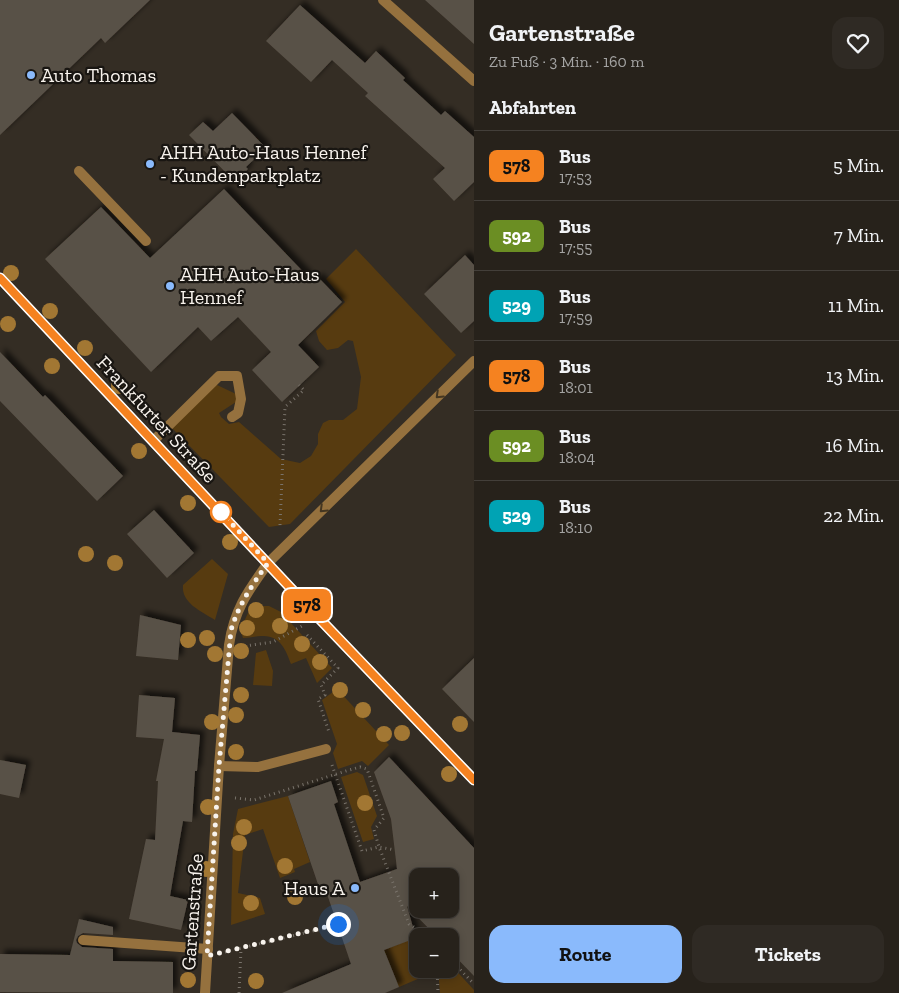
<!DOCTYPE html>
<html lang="de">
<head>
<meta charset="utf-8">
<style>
	:root { --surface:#27221b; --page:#2f2a24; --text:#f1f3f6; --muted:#a4a4a3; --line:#433f3a; --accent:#8abafc }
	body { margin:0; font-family:"Zilla Slab",serif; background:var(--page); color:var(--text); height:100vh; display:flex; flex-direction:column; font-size:19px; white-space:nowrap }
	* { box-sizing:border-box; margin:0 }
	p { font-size:16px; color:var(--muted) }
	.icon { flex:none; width:28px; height:28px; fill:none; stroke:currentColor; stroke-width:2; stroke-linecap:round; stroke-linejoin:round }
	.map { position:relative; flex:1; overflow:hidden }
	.details { display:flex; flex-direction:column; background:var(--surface); width:425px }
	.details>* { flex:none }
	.badge { padding:0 10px; border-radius:8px; font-size:18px; line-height:32px }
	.buttons { position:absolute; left:409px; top:868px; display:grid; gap:10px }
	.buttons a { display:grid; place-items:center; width:50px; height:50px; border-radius:10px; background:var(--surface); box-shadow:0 2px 8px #0003,0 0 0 1px var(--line); font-size:25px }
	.you { position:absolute; width:25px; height:25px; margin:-12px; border:4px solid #fff; border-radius:50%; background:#1a73e8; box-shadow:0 0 0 8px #1a73e833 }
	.map>.badge { position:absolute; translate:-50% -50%; box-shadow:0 0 0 2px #fff }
	h2 { padding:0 15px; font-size:19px; line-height:45px }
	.round { display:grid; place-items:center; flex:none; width:52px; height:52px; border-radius:15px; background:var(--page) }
	.head { display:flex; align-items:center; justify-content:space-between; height:85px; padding:0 15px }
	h1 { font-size:24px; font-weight:700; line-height:38px }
	.primary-button { display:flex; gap:10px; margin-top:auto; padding:10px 15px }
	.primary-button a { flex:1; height:58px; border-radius:15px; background:var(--accent); color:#111; font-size:20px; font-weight:700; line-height:58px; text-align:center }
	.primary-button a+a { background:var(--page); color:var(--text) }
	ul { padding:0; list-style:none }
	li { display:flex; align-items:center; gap:15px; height:70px; padding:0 15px; border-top:1px solid var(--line) }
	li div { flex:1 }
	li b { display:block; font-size:19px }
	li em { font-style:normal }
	li .badge { min-width:55px; font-weight:700; text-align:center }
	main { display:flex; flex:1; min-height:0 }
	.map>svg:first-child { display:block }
	.green { fill:#573b10 }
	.building { fill:#595147; fill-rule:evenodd; filter:url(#shadow) }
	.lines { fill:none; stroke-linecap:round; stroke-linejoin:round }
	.path { stroke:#79736b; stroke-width:3; stroke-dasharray:1 4; stroke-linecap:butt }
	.lane { stroke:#95713e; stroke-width:10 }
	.street { stroke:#95713e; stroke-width:10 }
	.secondary { stroke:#cf953e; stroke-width:10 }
	.tree { fill:#a27733 }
	.oneway { stroke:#443621 }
	.line-casing { stroke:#fff; stroke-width:11 }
	.line { stroke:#f58220; stroke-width:8 }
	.walk { stroke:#f8f3ed; stroke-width:5; stroke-dasharray:0 9 }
	.poi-dot { fill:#8abafc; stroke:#191612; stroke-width:2 }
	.stop-dot { fill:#fff; stroke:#f58220; stroke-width:2.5 }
	.labels { text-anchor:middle; stroke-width:4.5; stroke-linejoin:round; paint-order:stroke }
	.poi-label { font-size:20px; fill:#f8f3ed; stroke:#191612; text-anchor:start }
	.street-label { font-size:20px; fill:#f8f3ed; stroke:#191612 }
</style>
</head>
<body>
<main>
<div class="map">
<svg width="474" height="993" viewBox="0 0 474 993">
	<defs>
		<filter id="shadow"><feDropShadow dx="4.5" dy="-4.5" stdDeviation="2.5" flood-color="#0009"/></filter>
	</defs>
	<rect width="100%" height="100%" fill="#342d24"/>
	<g class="green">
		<polygon points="356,249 456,355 290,524 269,527 171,427 215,384 236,394 236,402 219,413 221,417 229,424 239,422 281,459 300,463 311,456 318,444 318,434 323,423 329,420 343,420 357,409 361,377 353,341 348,340 338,348 327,350 319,341 316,331 345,302 326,279"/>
		<path d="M212 559 228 574 215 620C201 611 181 603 183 585Z"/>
		<path d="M256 606H269L281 612 332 668 317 683 306 658 291 664C286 650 280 635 262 636 256 636 250 638 243 638L240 630 248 613Z"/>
		<polygon points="266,650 273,671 272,686 253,685 256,653"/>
		<polygon points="337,689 389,745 368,766 362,761 338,769 333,753 337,744 322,700"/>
		<polygon points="357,772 363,775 377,816 371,827 374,839 363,842 341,777"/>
		<polygon points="288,796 310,862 294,869 295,872 280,878 263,829 245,835 238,893 260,898 265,914 231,925 233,834 238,809"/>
		<polygon points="405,926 420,936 418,936 418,969 433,969 427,975 399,987 384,950 404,942"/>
		<polygon points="450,964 474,990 474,993 440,993 439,981 440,969 450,969"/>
	</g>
	<g class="building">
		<polygon points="0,0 150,0 105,43 101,38 0,135"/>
		<polygon points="425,0 474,0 474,44"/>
		<polygon points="300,5 365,63 376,51 405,78 403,80 441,115 445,111 474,137 474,182 454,201 433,179 445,168 365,96 368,93 332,60 311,82 266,41"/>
		<polygon points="232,113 266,148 246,167 248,169 235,182 189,135 203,122 213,131"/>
		<polygon points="224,189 313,282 318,277 342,302 298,345 319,367 282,402 252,370 271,352 238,317 211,341 198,327 151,372 45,259 101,207 150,258"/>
		<polygon points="465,255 474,265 474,321 461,333 424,294"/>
		<polygon points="0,352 43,397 45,395 123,476 97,501 0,401"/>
		<polygon points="154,510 194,553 167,578 127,534"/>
		<polygon points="140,615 181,625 178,660 136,656"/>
		<polygon points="474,658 474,722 442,689"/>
		<polygon points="139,695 175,698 172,732 200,735 197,771 195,771 192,822 183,821 170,896 188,900 181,930 129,919 146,839 155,840 158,781 156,781 164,739 136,737"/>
		<path d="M389 757 474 848V976L450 951V936H441L438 931 433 933 407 906 416 938 384 950 399 987 385 993H282L351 964 327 894 322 896 288 796 331 781 338 802 334 804 360 882 397 869 391 819 374 772ZM418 876H450V909H418Z"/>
		<polygon points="0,760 26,765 19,798 0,794"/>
		<polygon points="79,919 113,927 113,935 83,933 78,936 76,940 77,943 82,947 113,949 113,961 173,962 173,993 0,992 0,954 70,955"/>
	</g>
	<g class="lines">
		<g class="path">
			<polyline points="280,525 285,407 304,390 299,385"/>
			<polyline points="307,635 338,668 321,685 325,695 318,699 329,732"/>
			<polyline points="245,646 273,642 302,626"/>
			<polyline points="332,765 362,851 379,847 395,850"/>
			<polyline points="235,798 254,800 346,771 360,767 367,769 384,818 374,830 379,847 409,924 429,936"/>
			<polyline points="225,952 338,925"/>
			<polyline points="450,959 474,984"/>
			<polyline points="437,969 438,993"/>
			<polyline points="239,993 241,949"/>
		</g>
		<g class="lane">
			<polyline points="79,171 146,241"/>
			<polyline points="153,441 219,376 237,376 241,399 238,413 232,417"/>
			<polyline points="219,766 258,767 326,749"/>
			<polyline points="83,940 208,949"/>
		</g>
		<g class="street">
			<polyline points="383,0 474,81"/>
			<path d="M205 993 219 766 229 645C234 610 248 591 268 563L474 361"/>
		</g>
		<polyline class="secondary" points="0,278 314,613 474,780"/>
	</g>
	<g class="tree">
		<circle cx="11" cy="273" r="8"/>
		<circle cx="50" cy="311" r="8"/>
		<circle cx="8" cy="324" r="8"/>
		<circle cx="85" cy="348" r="8"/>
		<circle cx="52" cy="366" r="8"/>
		<circle cx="119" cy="386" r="8"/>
		<circle cx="139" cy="451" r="8"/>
		<circle cx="188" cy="503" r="8"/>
		<circle cx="230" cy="542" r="8"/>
		<circle cx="86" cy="554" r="8"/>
		<circle cx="115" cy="563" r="8"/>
		<circle cx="256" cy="610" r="8"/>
		<circle cx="280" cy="626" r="8"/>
		<circle cx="247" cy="628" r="8"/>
		<circle cx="207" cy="638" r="8"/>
		<circle cx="188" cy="640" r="8"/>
		<circle cx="302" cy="644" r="8"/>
		<circle cx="241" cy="651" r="8"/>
		<circle cx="215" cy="654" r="8"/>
		<circle cx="320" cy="662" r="8"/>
		<circle cx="340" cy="690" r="8"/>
		<circle cx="241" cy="695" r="8"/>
		<circle cx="363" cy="710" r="8"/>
		<circle cx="236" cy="715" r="8"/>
		<circle cx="212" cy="722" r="8"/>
		<circle cx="460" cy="724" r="8"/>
		<circle cx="402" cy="733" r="8"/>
		<circle cx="384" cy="734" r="8"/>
		<circle cx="236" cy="752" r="8"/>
		<circle cx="449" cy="774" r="8"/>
		<circle cx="365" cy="803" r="8"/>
		<circle cx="208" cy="807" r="8"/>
		<circle cx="244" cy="827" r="8"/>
		<circle cx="239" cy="843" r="8"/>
		<circle cx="285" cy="866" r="8"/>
		<circle cx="206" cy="869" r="8"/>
		<circle cx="295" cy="897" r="8"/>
		<circle cx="251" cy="903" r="8"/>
		<circle cx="188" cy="980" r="8"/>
		<circle cx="256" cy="981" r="8"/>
	</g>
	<defs><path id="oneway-chevron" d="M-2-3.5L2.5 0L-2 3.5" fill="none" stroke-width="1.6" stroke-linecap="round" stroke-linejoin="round" transform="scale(1.25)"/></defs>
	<g class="oneway">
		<use href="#oneway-chevron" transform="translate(439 395) rotate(136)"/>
		<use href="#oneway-chevron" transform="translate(323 509) rotate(136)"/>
	</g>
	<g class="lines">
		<g class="line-casing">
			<polyline id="line" points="0,278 314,613 474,780"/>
		</g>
		<use href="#line" class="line"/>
		<path class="walk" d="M221 512 268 563C252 585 239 604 231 630L219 766 207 956 338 924"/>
	</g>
	<g class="poi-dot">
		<circle cx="31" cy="75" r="5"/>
		<circle cx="150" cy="164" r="5"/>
		<circle cx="170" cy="286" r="5"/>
		<circle cx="355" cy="888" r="5"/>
	</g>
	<circle class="stop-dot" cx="221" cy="512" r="10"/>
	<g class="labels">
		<g class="poi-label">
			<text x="41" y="82">Auto Thomas</text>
			<text x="160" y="159">AHH Auto-Haus Hennef<tspan x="160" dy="23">- Kundenparkplatz</tspan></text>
			<text x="180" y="281">AHH Auto-Haus<tspan x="180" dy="23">Hennef</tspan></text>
			<text x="345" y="895" text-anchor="end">Haus A</text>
		</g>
		<g class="street-label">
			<text transform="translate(157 419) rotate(47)" y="7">Frankfurter Straße</text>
			<text transform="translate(192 912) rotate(-86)" y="7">Gartenstraße</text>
		</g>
	</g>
</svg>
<div class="buttons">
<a>+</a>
<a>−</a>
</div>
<div class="you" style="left:338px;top:924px"></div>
<b class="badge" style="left:307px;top:605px;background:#f58220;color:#111">578</b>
</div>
<section class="details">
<div class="head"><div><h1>Gartenstraße</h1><p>Zu Fuß · 3 Min. · 160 m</p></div><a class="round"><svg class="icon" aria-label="heart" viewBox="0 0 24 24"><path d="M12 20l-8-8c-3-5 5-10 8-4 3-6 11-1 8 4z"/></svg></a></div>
<h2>Abfahrten</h2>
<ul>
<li><span class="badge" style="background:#f58220;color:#111">578</span><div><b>Bus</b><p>17:53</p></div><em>5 Min.</em></li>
<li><span class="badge" style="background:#6b8e23;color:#fff">592</span><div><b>Bus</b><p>17:55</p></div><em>7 Min.</em></li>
<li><span class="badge" style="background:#00a3b4;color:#fff">529</span><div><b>Bus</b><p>17:59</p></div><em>11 Min.</em></li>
<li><span class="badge" style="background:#f58220;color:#111">578</span><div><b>Bus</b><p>18:01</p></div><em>13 Min.</em></li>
<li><span class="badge" style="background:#6b8e23;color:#fff">592</span><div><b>Bus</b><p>18:04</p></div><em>16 Min.</em></li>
<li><span class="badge" style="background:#00a3b4;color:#fff">529</span><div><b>Bus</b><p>18:10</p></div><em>22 Min.</em></li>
</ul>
<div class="primary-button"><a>Route</a><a>Tickets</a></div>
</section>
</main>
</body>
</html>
